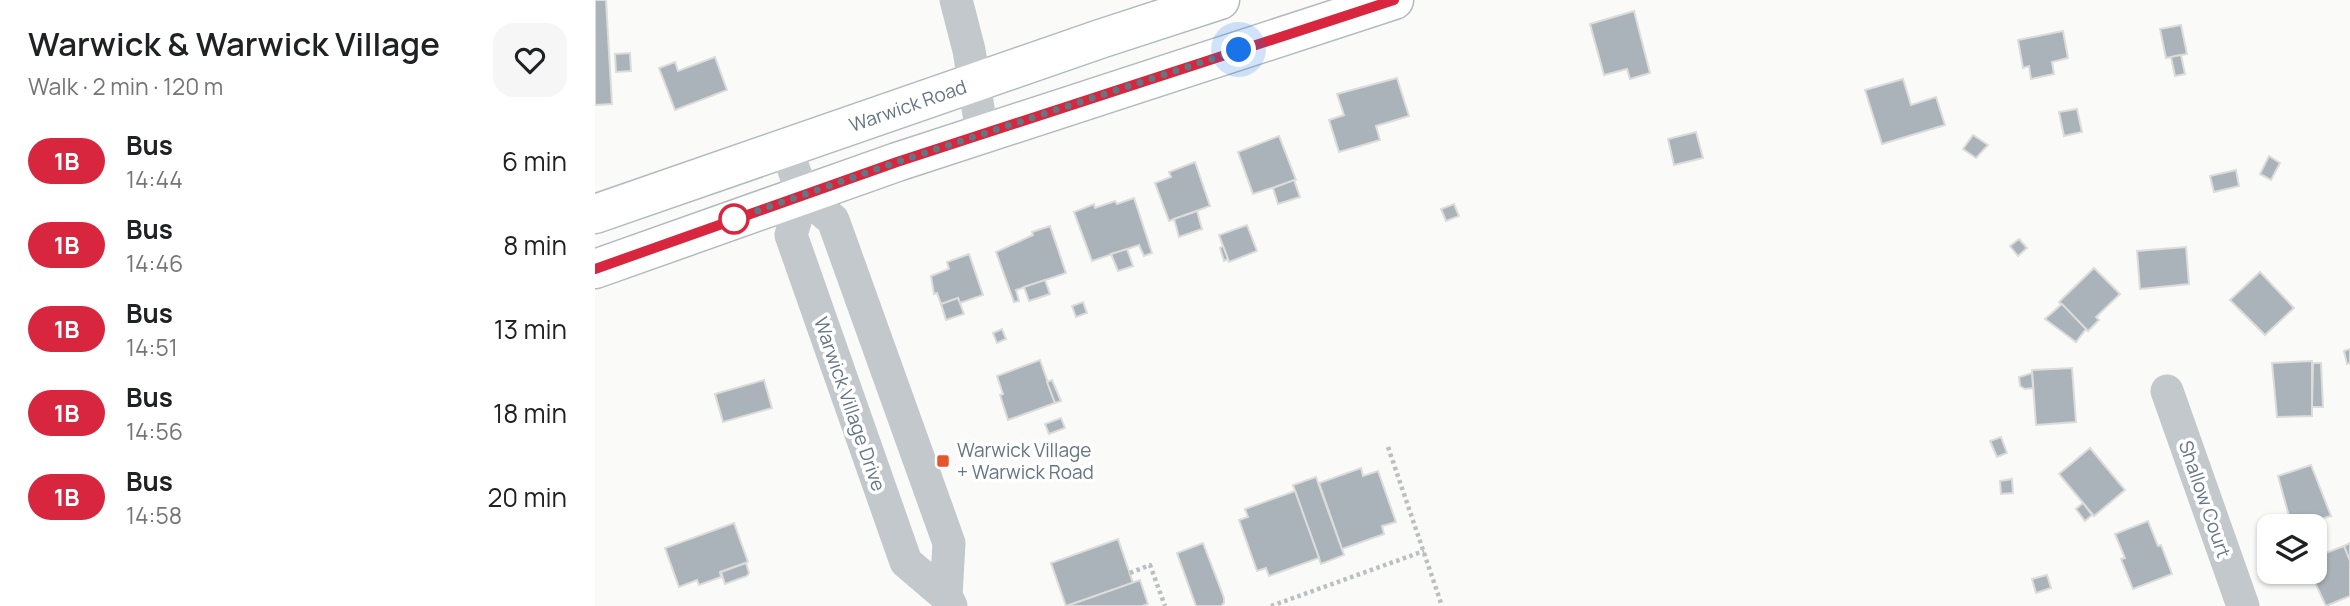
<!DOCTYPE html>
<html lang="en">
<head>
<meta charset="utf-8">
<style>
	:root { --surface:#fff; --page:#f6f6f6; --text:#202124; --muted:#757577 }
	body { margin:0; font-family:Manrope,sans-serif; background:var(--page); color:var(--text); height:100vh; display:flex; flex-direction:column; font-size:26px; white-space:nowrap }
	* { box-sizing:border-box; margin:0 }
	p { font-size:23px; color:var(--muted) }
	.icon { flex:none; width:38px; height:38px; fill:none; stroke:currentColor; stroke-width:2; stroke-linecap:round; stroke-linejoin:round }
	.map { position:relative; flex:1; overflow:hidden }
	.details { display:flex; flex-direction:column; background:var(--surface); width:595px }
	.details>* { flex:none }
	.badge { padding:0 14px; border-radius:23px; font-size:24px; line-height:46px }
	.controls { position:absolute; left:1662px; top:514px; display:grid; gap:14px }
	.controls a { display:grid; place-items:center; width:70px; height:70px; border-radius:14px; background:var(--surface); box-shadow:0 2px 5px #0004; font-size:35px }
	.you { position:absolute; width:35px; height:35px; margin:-18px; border:5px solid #fff; border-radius:50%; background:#1a73e8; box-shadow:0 0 0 10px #1a73e833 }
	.map>.badge { position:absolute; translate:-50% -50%; box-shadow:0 0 0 4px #fff }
	.round { display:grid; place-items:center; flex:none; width:74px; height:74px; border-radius:21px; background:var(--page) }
	.summary { display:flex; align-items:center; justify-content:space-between; height:119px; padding:0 28px }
	h1 { font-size:33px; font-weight:600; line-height:52px }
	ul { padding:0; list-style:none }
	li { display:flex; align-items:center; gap:21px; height:84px; padding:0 28px }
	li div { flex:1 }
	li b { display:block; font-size:26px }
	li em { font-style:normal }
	li .badge { min-width:77px; font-weight:700; text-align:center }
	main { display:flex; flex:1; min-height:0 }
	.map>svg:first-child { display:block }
	.building { fill:#aab3b9; stroke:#dcdcda; stroke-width:2 }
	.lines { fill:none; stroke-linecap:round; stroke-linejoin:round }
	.secondary-casing { stroke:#b3babf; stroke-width:41 }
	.path { stroke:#bbbfc2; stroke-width:4.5; stroke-dasharray:3.5 3.5; stroke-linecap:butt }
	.minor { stroke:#c3c8cc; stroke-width:33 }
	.secondary { stroke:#fff; stroke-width:38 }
	.line-casing { stroke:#fff; stroke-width:16 }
	.line { stroke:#d7263d; stroke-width:10 }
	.walk { stroke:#657683; stroke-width:7; stroke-dasharray:0 12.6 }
	.stop-dot { fill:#fff; stroke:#d7263d; stroke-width:3.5 }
	.poi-dot { fill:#e4572e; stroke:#fff; stroke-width:2.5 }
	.labels { text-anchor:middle; stroke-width:7; stroke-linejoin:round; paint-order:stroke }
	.street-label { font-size:19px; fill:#657683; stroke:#fff }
	.poi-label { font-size:19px; fill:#657683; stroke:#fff; text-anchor:start }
</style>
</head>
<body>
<main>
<section class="details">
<div class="summary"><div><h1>Warwick &amp; Warwick Village</h1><p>Walk · 2 min · 120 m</p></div><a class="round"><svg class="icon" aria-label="heart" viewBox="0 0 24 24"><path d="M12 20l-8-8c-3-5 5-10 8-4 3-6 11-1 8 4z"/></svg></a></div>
<ul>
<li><span class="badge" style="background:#d7263d;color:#fff">1B</span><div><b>Bus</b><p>14:44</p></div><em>6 min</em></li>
<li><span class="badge" style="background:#d7263d;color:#fff">1B</span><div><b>Bus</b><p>14:46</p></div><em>8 min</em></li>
<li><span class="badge" style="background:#d7263d;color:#fff">1B</span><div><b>Bus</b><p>14:51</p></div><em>13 min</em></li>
<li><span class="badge" style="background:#d7263d;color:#fff">1B</span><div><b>Bus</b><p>14:56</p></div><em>18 min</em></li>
<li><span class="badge" style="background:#d7263d;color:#fff">1B</span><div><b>Bus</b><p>14:58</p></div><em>20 min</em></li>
</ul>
</section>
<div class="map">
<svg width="1755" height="606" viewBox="0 0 1755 606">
	<rect width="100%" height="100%" fill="#fafaf8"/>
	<g class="building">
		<polygon points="0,0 11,0 17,104 0,105"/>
		<polygon points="1039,11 1055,73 1035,79 1032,69 1009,75 995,24"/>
		<polygon points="1586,25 1592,54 1571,58 1565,29"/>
		<polygon points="1468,31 1473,58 1457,62 1459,74 1436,79 1434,66 1428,68 1423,40"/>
		<polygon points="35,53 36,71 21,72 20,54"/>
		<polygon points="1586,55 1590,74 1580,76 1576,57"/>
		<polygon points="120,57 132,90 80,110 64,68 80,62 83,71"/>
		<polygon points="802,78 814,116 781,126 785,140 744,152 734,120 749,115 742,94"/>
		<polygon points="1308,79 1316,105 1341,97 1350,125 1287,144 1270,90"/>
		<polygon points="1482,109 1487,132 1469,136 1464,112"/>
		<polygon points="1101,132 1108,158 1079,165 1073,139"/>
		<polygon points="1378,135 1393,145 1381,158 1368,149"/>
		<polygon points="684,136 701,180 658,194 643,152"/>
		<polygon points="1674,156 1685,163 1676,180 1665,174"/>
		<polygon points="600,162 615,206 574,221 560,183 576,177 574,172"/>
		<polygon points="1641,170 1644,186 1619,192 1615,176"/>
		<polygon points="699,180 705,197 683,204 678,188"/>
		<polygon points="539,198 557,253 549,256 544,245 497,261 479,212 499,204 500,208 520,201 522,204"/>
		<polygon points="859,204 864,216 851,221 846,209"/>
		<polygon points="602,211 607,229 584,237 579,219"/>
		<polygon points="652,225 662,251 634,262 624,235"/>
		<polygon points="455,226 471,273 421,290 424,301 419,302 401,252 438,235 437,232"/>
		<polygon points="1424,239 1432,248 1423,256 1415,246"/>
		<polygon points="628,246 633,259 629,261 625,248"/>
		<polygon points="1591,247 1594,284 1545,289 1542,251"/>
		<polygon points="532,249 538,266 523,271 516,254"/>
		<polygon points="374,254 388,295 365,303 363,298 346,304 342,293 339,294 336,276 354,269 352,262"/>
		<polygon points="1499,268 1525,294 1501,317 1504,320 1493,331 1464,302"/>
		<polygon points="1665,272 1699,308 1670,335 1635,300"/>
		<polygon points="450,280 455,294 434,301 429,287"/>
		<polygon points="363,298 369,314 351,320 346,304"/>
		<polygon points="488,302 492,313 481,317 477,306"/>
		<polygon points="1467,304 1491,329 1481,342 1450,319"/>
		<polygon points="407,329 411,339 402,343 398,333"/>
		<polygon points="1755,349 1755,363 1752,364 1749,351"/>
		<polygon points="445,360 460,403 413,420 405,395 408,394 402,376"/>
		<polygon points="1717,361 1717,416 1682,417 1677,363"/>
		<polygon points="1718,363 1726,363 1728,407 1717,407"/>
		<polygon points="1477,368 1481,422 1441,425 1437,370"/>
		<polygon points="1437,373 1438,388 1430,389 1425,386 1424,377"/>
		<polygon points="169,380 177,408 128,422 120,394"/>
		<polygon points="457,380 466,401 460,403 452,382"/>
		<polygon points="466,418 470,428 454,434 450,424"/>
		<polygon points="1406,437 1412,453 1402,457 1395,441"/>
		<polygon points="1495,448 1530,490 1499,516 1464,474"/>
		<polygon points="1716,465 1736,516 1697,527 1683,476"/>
		<polygon points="766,468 768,476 783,471 801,522 787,526 789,534 747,549 724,483"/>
		<polygon points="721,477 749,555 726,564 698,485"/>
		<polygon points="1417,479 1418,493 1406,494 1405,481"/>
		<polygon points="700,491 724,558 674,576 671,568 662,571 644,520 653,517 650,509"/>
		<polygon points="1488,503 1497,515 1490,521 1481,509"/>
		<polygon points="1553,521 1563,546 1566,545 1577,574 1538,589 1526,559 1530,558 1520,534"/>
		<polygon points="139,523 153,562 125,572 126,577 104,585 102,580 84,587 70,548"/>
		<polygon points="523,539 538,583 471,606 456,563"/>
		<polygon points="608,543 629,598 629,603 626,606 601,606 582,553"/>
		<polygon points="1755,543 1755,561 1749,546"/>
		<polygon points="1749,546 1755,561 1755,596 1731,606 1715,572 1720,572 1720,557"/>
		<polygon points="151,563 154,573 152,576 130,584 126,572"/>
		<polygon points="1452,575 1456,588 1441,593 1437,579"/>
		<polygon points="545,580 553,604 547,606 472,606"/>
	</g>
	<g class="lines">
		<g class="secondary-casing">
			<g id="secondary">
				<path id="s1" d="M0 214 505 39 625 0"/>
				<polyline points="0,269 302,162 799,0"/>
			</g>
		</g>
		<g class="path">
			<polyline points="793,447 847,606"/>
			<polyline points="535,573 555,565 570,606"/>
			<polyline points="676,606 829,551"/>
		</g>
		<g class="minor">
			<polyline points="361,0 374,50 387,134"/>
			<polyline points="191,148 208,195 238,220 354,543 351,596"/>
			<polyline points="208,195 196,235 311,562 351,596 356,606"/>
			<polyline points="1572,391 1648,606"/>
		</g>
		<use href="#secondary" class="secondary"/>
	</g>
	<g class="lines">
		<g class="line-casing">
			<polyline id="line" points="0,269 302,162 799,0"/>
		</g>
		<use href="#line" class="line"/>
		<polyline class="walk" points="139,219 302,162 644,50"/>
	</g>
	<circle class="stop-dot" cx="139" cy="219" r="14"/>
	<rect class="poi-dot" x="341" y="454" width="14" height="14" rx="3.5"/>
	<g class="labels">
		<g class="street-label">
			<text dy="7" stroke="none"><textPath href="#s1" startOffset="331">Warwick Road</textPath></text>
			<text transform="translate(255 404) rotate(71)" y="7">Warwick Village Drive</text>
			<text transform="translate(1610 499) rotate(71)" y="7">Shallow Court</text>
		</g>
		<g class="poi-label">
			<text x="362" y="457">Warwick Village<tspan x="362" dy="22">+ Warwick Road</tspan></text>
		</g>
	</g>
</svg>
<div class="controls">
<a><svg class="icon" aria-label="layers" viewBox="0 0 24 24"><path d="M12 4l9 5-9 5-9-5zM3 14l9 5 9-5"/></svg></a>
</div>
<div class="you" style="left:644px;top:50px"></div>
</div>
</main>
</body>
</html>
